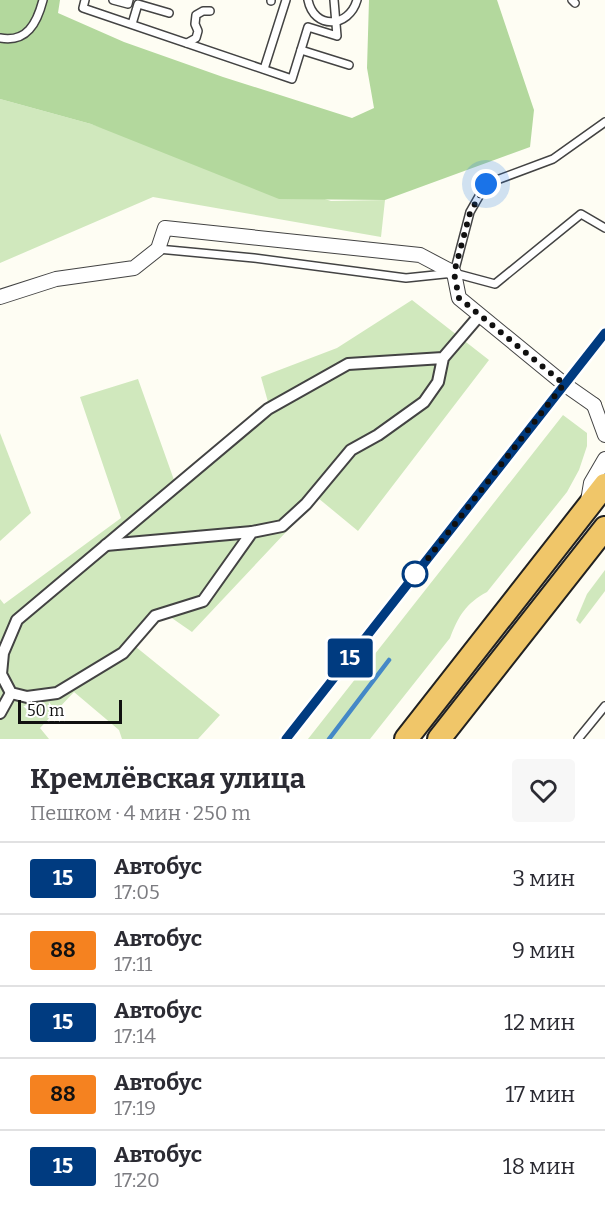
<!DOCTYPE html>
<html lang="ru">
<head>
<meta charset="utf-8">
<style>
	:root { --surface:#fff; --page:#f7f7f7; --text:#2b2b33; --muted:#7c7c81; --line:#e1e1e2 }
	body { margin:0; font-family:Bitter,serif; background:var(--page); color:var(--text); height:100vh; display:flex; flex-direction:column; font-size:22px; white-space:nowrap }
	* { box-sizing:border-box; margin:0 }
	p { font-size:20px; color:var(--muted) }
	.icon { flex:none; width:33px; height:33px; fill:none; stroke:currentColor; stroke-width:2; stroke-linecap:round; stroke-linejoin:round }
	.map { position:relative; height:739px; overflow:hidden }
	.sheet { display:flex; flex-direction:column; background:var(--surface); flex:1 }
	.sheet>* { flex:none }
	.badge { padding:0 12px; border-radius:4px; font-size:21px; line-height:39px }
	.scale { position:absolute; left:18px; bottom:15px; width:104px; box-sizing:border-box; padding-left:6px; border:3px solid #101010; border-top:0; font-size:16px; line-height:21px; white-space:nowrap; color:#101010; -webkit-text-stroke:4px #fff; paint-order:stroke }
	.you { position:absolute; width:30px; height:30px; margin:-15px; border:4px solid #fff; border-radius:50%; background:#1a73e8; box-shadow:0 0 0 9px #1a73e833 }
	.map>.badge { position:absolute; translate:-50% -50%; box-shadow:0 0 0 3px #fff }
	.round { display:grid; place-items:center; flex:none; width:63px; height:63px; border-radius:6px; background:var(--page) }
	.head { display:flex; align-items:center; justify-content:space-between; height:102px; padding:0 30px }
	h1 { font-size:28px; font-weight:700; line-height:45px }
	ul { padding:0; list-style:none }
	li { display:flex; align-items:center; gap:18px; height:72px; padding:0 30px; border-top:2px solid var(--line) }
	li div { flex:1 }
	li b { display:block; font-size:22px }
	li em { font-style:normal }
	li .badge { min-width:66px; font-weight:700; text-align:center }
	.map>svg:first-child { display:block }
	.green { fill:#d0e8bd }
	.forest { fill:#b3d89d }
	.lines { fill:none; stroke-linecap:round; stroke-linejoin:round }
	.stream { stroke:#4488c7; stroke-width:4.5 }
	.service-casing { stroke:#434343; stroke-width:10 }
	.pedestrian-casing { stroke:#434343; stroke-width:14 }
	.minor-casing { stroke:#434343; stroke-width:16 }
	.trunk-casing { stroke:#212121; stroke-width:26 }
	.service { stroke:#fff; stroke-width:7 }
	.pedestrian { stroke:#fff; stroke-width:10 }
	.minor { stroke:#fff; stroke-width:14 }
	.trunk { stroke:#f0c669; stroke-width:22 }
	.line-casing { stroke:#fff; stroke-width:14 }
	.line { stroke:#003b80; stroke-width:9 }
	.walk { stroke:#101010; stroke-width:6; stroke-dasharray:0 10.8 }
	.stop-dot { fill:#fff; stroke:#003b80; stroke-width:3 }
</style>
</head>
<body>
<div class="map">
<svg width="605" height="739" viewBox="0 0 605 739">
	<rect width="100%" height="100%" fill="#fefdf3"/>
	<g class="green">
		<polygon points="0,99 91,124 331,201 385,200 381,237 153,197 0,263"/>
		<polygon points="412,300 489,360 358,531 318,498 192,632 166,614 136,647 220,715 198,739 122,739 119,730 74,692 40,728 49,739 0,739 0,599 4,604 121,518 80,397 138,379 174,480 268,402 261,377 337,348"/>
		<path d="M563 415 587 433V446L579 470 567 492 487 592C466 603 458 617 450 638L370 739H308Z"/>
		<polygon points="0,433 31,513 0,541"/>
		<polygon points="605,570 605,591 580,624 576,620 587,594"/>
	</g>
	<polygon class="forest" points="0,0 60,0 58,13 124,42 223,77 352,118 374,108 367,68 369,0 497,0 534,110 530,147 385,200 279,199 91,124 0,99"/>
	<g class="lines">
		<polyline class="stream" points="329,739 389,660"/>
		<g class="service-casing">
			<g id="service">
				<polyline points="85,0 83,8 292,79 308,27 337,36 334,0"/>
				<polyline points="113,0 128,4 129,0"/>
				<path d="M308 0C314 30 349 28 357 0"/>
				<polyline points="572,0 575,3"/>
				<polyline points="271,1 271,0"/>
				<polyline points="132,24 138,4 169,13"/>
				<path d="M0 38C27 43 37 23 43 0"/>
				<polyline points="187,43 196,38 198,31 195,24 196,15 203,11 210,11"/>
				<polyline points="301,50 349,65"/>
				<polyline points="264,69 286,0"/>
				<polyline points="158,249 254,258 406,278 454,273 495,284 581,214 605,228"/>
				<polyline points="454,273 470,212 486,184 553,159 605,122"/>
				<polyline points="286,739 605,333"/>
				<polyline points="578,739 605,706"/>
			</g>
		</g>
		<g class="pedestrian-casing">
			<g id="pedestrian">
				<polyline points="443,358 348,364 268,409 17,620 3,653 1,674 11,693 27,697 57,693 123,653 155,616 203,601 252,532 282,526 306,504 351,450 378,435 424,402 438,382 443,358 479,316"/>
				<polyline points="106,545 252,532"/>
				<polyline points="0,713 11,693"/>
			</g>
		</g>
		<g class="minor-casing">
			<g id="minor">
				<polyline points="0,297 56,279 134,268 158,249 165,228 420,255 454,273 459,298 564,384 594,405"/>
				<polyline points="594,405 605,435"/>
				<polyline points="588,501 591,483 605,459"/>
			</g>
		</g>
		<g class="trunk-casing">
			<g id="trunk">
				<polyline points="406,739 605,485"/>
				<polyline points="439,739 605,528"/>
			</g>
		</g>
		<use href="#service" class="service"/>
		<use href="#pedestrian" class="pedestrian"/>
		<use href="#minor" class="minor"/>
		<use href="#trunk" class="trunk"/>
	</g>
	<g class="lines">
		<g class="line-casing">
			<polyline id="line" points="286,739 605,333"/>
		</g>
		<use href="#line" class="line"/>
		<polyline class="walk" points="415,574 412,579 564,384 459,298 454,273 470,213 486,184"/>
	</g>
	<circle class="stop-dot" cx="415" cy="574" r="12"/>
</svg>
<div class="scale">50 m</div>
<div class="you" style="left:486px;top:184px"></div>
<b class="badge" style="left:350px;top:658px;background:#003b80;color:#fff">15</b>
</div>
<section class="sheet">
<div class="head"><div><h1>Кремлёвская улица</h1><p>Пешком · 4 мин · 250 m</p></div><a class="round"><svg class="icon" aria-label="heart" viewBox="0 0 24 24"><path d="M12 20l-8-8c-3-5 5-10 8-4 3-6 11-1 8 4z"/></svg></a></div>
<ul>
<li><span class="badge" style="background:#003b80;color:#fff">15</span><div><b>Автобус</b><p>17:05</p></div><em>3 мин</em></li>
<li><span class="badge" style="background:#f58220;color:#111">88</span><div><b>Автобус</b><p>17:11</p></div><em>9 мин</em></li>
<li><span class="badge" style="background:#003b80;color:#fff">15</span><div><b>Автобус</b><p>17:14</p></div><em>12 мин</em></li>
<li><span class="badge" style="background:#f58220;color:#111">88</span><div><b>Автобус</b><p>17:19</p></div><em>17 мин</em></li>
<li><span class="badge" style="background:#003b80;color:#fff">15</span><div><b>Автобус</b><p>17:20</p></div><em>18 мин</em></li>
</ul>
</section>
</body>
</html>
